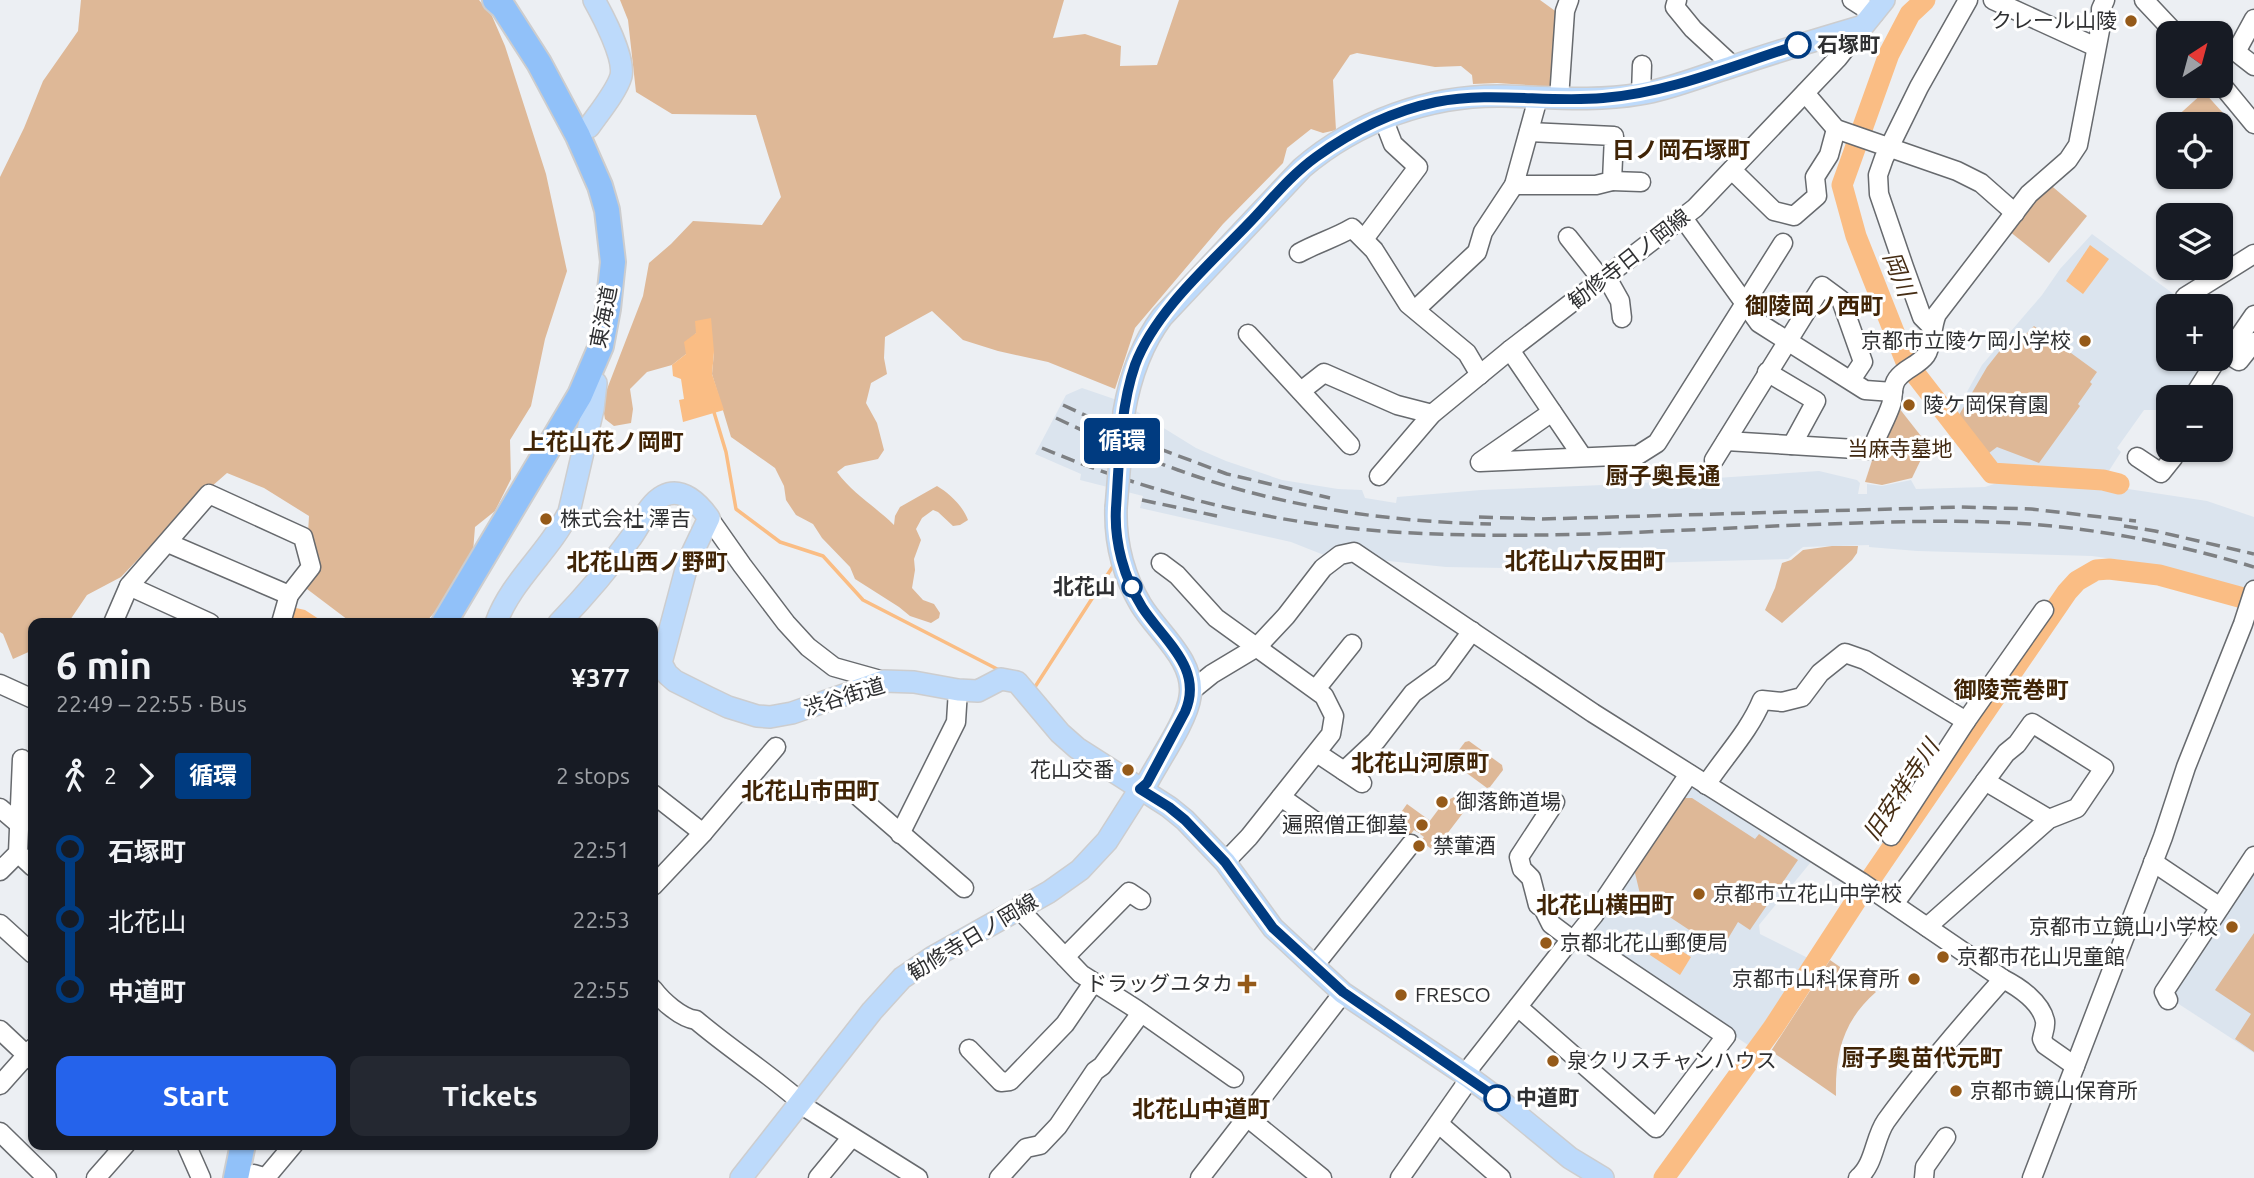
<!DOCTYPE html>
<html lang="en">
<head>
<meta charset="utf-8">
<style>
	:root { --surface:#171b24; --page:#242831; --text:#f1f3f6; --muted:#9ea1a6; --accent:#2563eb }
	body { margin:0; font-family:Ubuntu,"Noto Sans JP",sans-serif; background:var(--page); color:var(--text); height:100vh; display:flex; flex-direction:column; font-size:26px; white-space:nowrap }
	* { box-sizing:border-box; margin:0 }
	p { font-size:23px; color:var(--muted) }
	.icon { flex:none; width:38px; height:38px; fill:none; stroke:currentColor; stroke-width:2; stroke-linecap:round; stroke-linejoin:round }
	.map { position:relative; flex:1; overflow:hidden }
	.details { position:absolute; left:28px; top:618px; width:630px; height:532px; display:flex; flex-direction:column; background:var(--surface); border-radius:14px; box-shadow:0 2px 5px #0004 }
	.details>* { flex:none }
	.badge { padding:0 14px; border-radius:5px; font-size:24px; line-height:46px }
	.needle { width:46px; rotate:36deg }
	.fabs { position:absolute; left:2156px; top:21px; display:grid; gap:14px }
	.fabs a { display:grid; place-items:center; width:77px; height:77px; border-radius:14px; background:var(--surface); box-shadow:0 2px 5px #0004; font-size:35px }
	.map>.badge { position:absolute; translate:-50% -50%; box-shadow:0 0 0 4px #fff }
	.legs { display:flex; align-items:center; gap:10px; height:77px; padding:0 28px; font-size:23px }
	.legs p { margin-inline-start:auto }
	.headline { display:flex; align-items:center; justify-content:space-between; height:119px; padding:0 28px }
	h1 { font-size:38px; font-weight:700; line-height:52px }
	.cta { display:flex; gap:14px; margin-top:auto; padding:14px 28px }
	.cta a { flex:1; height:80px; border-radius:14px; background:var(--accent); color:#fff; font-size:28px; font-weight:700; line-height:80px; text-align:center }
	.cta a+a { background:var(--page); color:var(--text) }
	ul { padding:0 28px; list-style:none }
	li { display:flex; align-items:center; gap:24px; height:70px; font-size:26px }
	li i { display:grid; place-items:center; width:10px; height:100%; margin:0 9px; background:currentColor }
	li i::after { content:''; width:18px; height:18px; margin:-9px; border:5px solid; border-radius:50%; background:var(--surface) }
	li p { margin-inline-start:auto }
	li:first-child i { background:linear-gradient(#0000 50%,currentColor 0) }
	li:last-child i { background:linear-gradient(currentColor 50%,#0000 0) }
	.map>svg:first-child { display:block }
	.built { fill:#dbe4ee }
	.green { fill:#deb897 }
	.water { fill:#fabd84 }
	.lines { fill:none; stroke-linecap:round; stroke-linejoin:round }
	.stream { stroke:#fabd84; stroke-width:3.5 }
	.river { stroke:#fabd84; stroke-width:21 }
	.minor-casing { stroke:#676a6e; stroke-width:21 }
	.major-casing { stroke:#cdcdce; stroke-width:24 }
	.highway-casing { stroke:#cdcdce; stroke-width:28 }
	.minor { stroke:#fff; stroke-width:18 }
	.major { stroke:#bddafb; stroke-width:21 }
	.highway { stroke:#91c1f9; stroke-width:24 }
	.rail { stroke:#7e8083; stroke-width:3.5; stroke-dasharray:14 7; stroke-linecap:butt }
	.major-bridge-casing { stroke:#cdcdce; stroke-width:24; stroke-linecap:butt }
	.major-bridge { stroke:#bddafb; stroke-width:21 }
	.line-1-casing { stroke:#fff; stroke-width:16 }
	.line-1 { stroke:#003b80; stroke-width:10 }
	.poi-dot { fill:#955a19; stroke:#fff; stroke-width:2.5 }
	.stop-1-dot { fill:#fff; stroke:#003b80; stroke-width:3.5 }
	.labels { text-anchor:middle; stroke-width:6; stroke-linejoin:round; paint-order:stroke }
	.poi-label { font-size:21px; fill:#2f3032; stroke:#fff; text-anchor:start }
	.stop-label { font-size:21px; font-weight:bold; fill:#2f3032; stroke:#fff; text-anchor:start }
	.street-label { font-size:21px; fill:#2f3032; stroke:#fff }
	.park-label { font-size:21px; fill:#422911; stroke:#fff }
	.neighbourhood-label { font-size:23px; font-weight:bold; fill:#402406; stroke:#fff }
	.water-label { font-size:23px; font-style:italic; fill:#462d14; stroke:#fff }
</style>
</head>
<body>
<div class="map">
<svg width="2254" height="1178" viewBox="0 0 2254 1178">
	<rect width="100%" height="100%" fill="#eceff3"/>
	<g class="built">
		<polygon points="2092,234 2175,295 2183,306 2168,306 2168,359 2207,359 2189,385 2184,397 2168,397 2168,416 2159,410 2144,410 2117,448 2121,452 2105,477 1997,472 1954,415 1982,365 2042,295 2060,269"/>
		<polygon points="1082,388 1120,401 1196,448 1226,461 1282,480 1338,489 1362,490 1365,498 1396,503 1397,497 1481,490 1627,484 1819,471 1857,480 1860,483 1858,494 1867,494 1867,484 1882,486 1911,480 1916,489 1985,487 2006,480 2082,482 2207,501 2254,517 2254,591 2156,565 2092,556 1917,551 1869,547 1869,545 1803,547 1788,559 1648,563 1647,560 1503,568 1446,567 1379,560 1329,557 1291,542 1140,508 1143,496 1080,480 1081,474 1035,454 1066,395"/>
		<polygon points="1697,788 1810,859 1811,862 1759,925 1760,934 1810,959 1748,1045 1586,937 1683,791"/>
		<polygon points="2254,861 2254,1053 2168,997"/>
	</g>
	<g class="green">
		<path d="M81 0H479L492 16 505 46 546 174 567 271 545 339 531 406 510 440 511 479 495 511 475 527 473 552 441 607C434 611 431 618 424 623H352L307 589 305 584 309 516 264 488 227 473 187 508 121 577 87 595 68 623H33V650L13 659 3 634 0 632V177L24 128 43 81 78 31Z"/>
		<path d="M620 0H1064L1053 38 1085 34 1121 46 1120 66 1157 65 1179 0H1540L1558 13 1552 87 1497 83 1473 84 1472 75 1461 66 1435 67 1357 53 1350 55 1333 80 1336 130 1323 133 1311 129 1287 148 1283 163 1223 224 1135 328 1115 389 1048 362 998 351 963 340 932 311 885 337 884 358 887 374 871 383 866 403 877 423 884 450 878 459 845 466 837 472C852 493 876 507 894 525L895 516 900 507 937 486C949 493 963 506 968 520L960 525 953 526 938 512 933 510 922 518 916 529 921 540 914 559 915 570 912 588 923 600 934 604 940 613 939 618 931 623 910 616 899 607 855 579 850 567 822 538 813 524 796 515 786 500 784 486 775 468 731 437 712 374 714 352 696 333 687 348 686 354 672 365 647 372 630 389 633 409 631 423 614 426 605 419 602 402 643 296 649 263 671 244 693 221 762 225 781 197 756 115 672 114 636 92 628 20Z"/>
		<polygon points="2204,92 2232,123 2221,133 2221,124 2181,124 2173,120"/>
		<polygon points="2047,182 2087,216 2049,263 2009,231"/>
		<polygon points="2034,326 2097,372 2090,382 2092,384 2078,404 2080,406 2039,463 1997,447 1989,453 1959,415 1987,367 2013,334 2020,340"/>
		<polygon points="1899,408 1928,445 1912,478 1882,485 1865,482 1882,430"/>
		<polygon points="1832,546 1858,546 1857,553 1852,560 1782,623 1765,610 1775,588 1782,563 1791,560 1803,550"/>
		<polygon points="1469,741 1502,765 1503,770 1490,787 1487,788 1453,763 1452,759 1465,742"/>
		<polygon points="1456,796 1469,805 1434,851 1421,841 1424,837 1420,834 1444,802"/>
		<polygon points="1682,798 1692,798 1755,839 1759,834 1798,860 1750,930 1738,922 1723,947 1718,949 1641,898 1634,869"/>
		<polygon points="1407,804 1429,820 1419,833 1414,830 1408,838 1392,825"/>
		<polygon points="2254,933 2254,1052 2235,1039 2251,1014 2215,990"/>
		<path d="M1830 960 1876 992C1843 1021 1835 1053 1836 1096L1771 1051Z"/>
	</g>
	<g class="water">
		<polygon points="2090,245 2109,259 2083,294 2066,281"/>
		<polygon points="711,318 714,352 712,374 724,410 683,422 679,400 684,399 681,379 673,376 672,365 686,354 684,342 696,333 695,321"/>
		<polygon points="296,608 305,610 325,623 286,623 288,613"/>
		<polygon points="1655,934 1691,957 1680,975 1644,951"/>
	</g>
	<g class="lines">
		<g class="stream">
			<polyline points="713,409 726,452 736,509 780,542 823,556 863,600 1003,672"/>
			<polyline points="1032,689 1033,690 1115,563"/>
		</g>
		<g class="river">
			<polyline points="1925,0 1910,14 1889,54 1842,185 1856,236 1906,362 1992,473 2103,480 2119,484"/>
			<polyline points="1664,1178 1773,1028 1857,899 2067,592 2077,581 2096,570 2109,569 2159,575 2254,601"/>
		</g>
		<g class="minor-casing">
			<g id="minor">
				<polyline points="1677,0 1675,7 1693,29 1733,66"/>
				<polyline points="1852,0 1874,14"/>
				<polyline points="1993,0 2096,47"/>
				<polyline points="2144,0 2175,33"/>
				<polyline points="2236,52 2254,66"/>
				<polyline points="2221,53 2224,51 2236,52 2254,19"/>
				<polyline points="2221,84 2254,124"/>
				<polyline points="1805,93 1836,129 1957,171 1981,183 2015,213"/>
				<polyline points="1641,94 1642,65"/>
				<polyline points="1559,99 1565,11 1569,0"/>
				<polyline points="1732,170 1774,211 1794,216 1817,196 1815,177 1829,155 1836,129"/>
				<polyline points="1612,181 1641,182"/>
				<polyline points="1514,185 1596,185 1612,181 1614,136 1529,132"/>
				<polyline points="1683,218 1759,323 1865,390 1893,392"/>
				<polyline points="1568,237 1602,280"/>
				<polyline points="1364,239 1418,167 1393,144 1383,118"/>
				<path d="M1299 253C1317 243 1335 238 1352 228L1374 250 1408 304 1467 353 1480 375"/>
				<polyline points="1606,276 1620,301 1622,318"/>
				<polyline points="2192,306 2185,297 2254,254"/>
				<polyline points="1416,309 1477,252 1483,232 1514,185 1538,98"/>
				<polyline points="1931,326 1922,317 1904,267 1879,194 1878,175 1884,158 1919,87 1968,0"/>
				<polyline points="1248,334 1350,445"/>
				<polyline points="2221,346 2223,351 2239,361 2254,342"/>
				<polyline points="1510,350 1582,456"/>
				<polyline points="2221,354 2234,344 2254,315"/>
				<polyline points="1767,372 1816,401 1792,445"/>
				<polyline points="1301,391 1324,373 1397,405 1432,414"/>
				<polyline points="2193,397 2217,359"/>
				<polyline points="1552,412 1480,462 1638,455 1657,443 1783,243"/>
				<path d="M1726 441 1872 450C1877 434 1886 420 1891 405 1894 396 1891 387 1897 379 1905 368 1918 366 1926 355 1933 345 1931 327 1937 314L2029 194 2068 160 2078 145 2101 25V9L2105 0"/>
				<polyline points="2137,457 2161,473 2173,458 2175,450"/>
				<polyline points="1714,460 1822,286 1841,300 1863,362 1851,380"/>
				<polyline points="1379,476 1432,414 1510,350 1695,208 1838,58 1863,26"/>
				<polyline points="709,518 742,565 786,623 808,647 834,667 884,681"/>
				<polyline points="168,543 289,595"/>
				<polyline points="1161,563 1177,575 1216,618 1324,696 1334,716 1331,734 1249,837 1225,862"/>
				<polyline points="129,586 210,623"/>
				<polyline points="113,623 129,586 209,494 303,537 311,567 289,595 281,623"/>
				<polyline points="0,684 33,699"/>
				<polyline points="1316,689 1352,644"/>
				<path d="M1191 691 1212 674 1257 647 1286 616 1323 568 1340 555 1354 552 1593 713 1861 882 2003 979C2019 987 2041 1002 2045 1021 2046 1027 2043 1033 2042 1039L2045 1045 2075 1066"/>
				<polyline points="1317,753 1362,783"/>
				<polyline points="1344,771 1376,741 1413,693 1442,672 1472,631"/>
				<polyline points="1985,781 2049,819"/>
				<path d="M1706 785C1724 757 1749 732 1762 700L1782 702 1802 697 1820 673 1845 653 1865 660 1966 721"/>
				<polyline points="653,794 703,833"/>
				<polyline points="859,797 964,888"/>
				<polyline points="1281,797 1319,824"/>
				<polyline points="1555,802 1519,857 1522,869 1531,878 1538,905 1543,908 1551,924 1571,939"/>
				<polyline points="0,808 20,825"/>
				<polyline points="900,834 956,722 958,690"/>
				<polyline points="1891,836 1966,721 2044,610"/>
				<polyline points="18,853 33,867"/>
				<polyline points="2153,862 2220,907"/>
				<polyline points="0,871 18,853 22,759"/>
				<polyline points="653,886 703,833 776,747"/>
				<polyline points="1894,904 2006,753 2017,744 2032,723 2104,768 2077,808 2049,819 1927,927"/>
				<polyline points="1019,909 1081,974 1136,1009 1234,1078"/>
				<polyline points="0,924 33,954"/>
				<polyline points="1065,957 1129,892 1141,900"/>
				<polyline points="1314,966 1411,844"/>
				<path d="M653 989C662 1001 681 1018 696 1020 730 1049 768 1073 801 1102"/>
				<polyline points="2168,1000 2164,992 2254,856"/>
				<polyline points="1518,1007 1656,1128 1726,1036 1577,936"/>
				<polyline points="0,1030 33,1061"/>
				<polyline points="969,1049 1001,1082 1010,1081 1065,1024 1093,983"/>
				<polyline points="1464,1075 1571,939 1577,936 1594,915 1689,774"/>
				<polyline points="0,1085 33,1048"/>
				<polyline points="800,1104 918,1178"/>
				<polyline points="1247,1117 1322,1178"/>
				<polyline points="1439,1124 1501,1178"/>
				<polyline points="0,1132 47,1178"/>
				<polyline points="186,1144 201,1178"/>
				<polyline points="254,1174 264,1177 268,1175 294,1144"/>
				<polyline points="96,1178 126,1144"/>
				<polyline points="818,1178 851,1138"/>
				<polyline points="999,1178 1026,1148 1040,1145 1058,1126 1095,1071 1102,1066 1141,1013"/>
				<polyline points="1200,1178 1343,993"/>
				<polyline points="1400,1178 1470,1078"/>
				<path d="M1858 1178C1875 1164 1874 1138 1886 1121 1922 1071 1962 1025 2003 979"/>
				<polyline points="1924,1178 1925,1167 1946,1137"/>
				<polyline points="2032,1178 2163,837 2186,767 2243,624 2254,590"/>
			</g>
		</g>
		<g class="major-casing">
			<g id="major">
				<path d="M589 127C598 114 617 91 621 76 625 58 603 16 594 0"/>
				<path d="M1124 412C1130 378 1141 345 1162 317L1302 168C1357 121 1430 95 1502 96 1548 97 1594 102 1640 94 1671 89 1701 76 1731 67 1775 52 1819 39 1863 26L1884 0"/>
				<path d="M496 623C511 581 549 552 569 512L593 409 596 383"/>
				<path d="M559 623C584 597 609 568 630 539 640 526 648 504 663 496 682 486 699 504 709 518L688 562 661 663 667 674 675 681 707 697 728 707 757 716 770 717 792 713 884 681 914 682 958 690 978 691 1001 679 1017 682 1060 733 1077 748 1169 807 1185 820 1225 862 1273 928 1343 993 1470 1078 1497 1098 1570 1158 1603 1178"/>
				<path d="M741 1178 872 1011 902 978 933 957 1049 892 1080 870 1107 841 1140 789 1147 783C1159 760 1187 720 1190 697 1196 661 1158 633 1141 605 1123 575 1115 542 1116 508"/>
			</g>
		</g>
		<g class="highway-casing">
			<g id="highway">
				<polyline points="444,623 580,395 601,346 608,309 613,262 607,210 600,186 578,136 539,63 503,7 495,0"/>
				<polyline points="236,1178 243,1144"/>
			</g>
		</g>
		<use href="#minor" class="minor"/>
		<use href="#major" class="major"/>
		<use href="#highway" class="highway"/>
		<g class="rail">
			<polyline points="1063,405 1152,446 1227,474 1330,498"/>
			<path d="M1056 418C1096 437 1136 455 1178 470 1277 506 1386 522 1491 524"/>
			<path d="M1042 448C1154 495 1272 524 1394 532 1538 541 1683 529 1826 524 1894 522 1962 519 2030 524 2106 530 2181 545 2254 567"/>
			<polyline points="1142,500 1217,516"/>
			<polyline points="1479,517 1542,519 1961,507 2031,509 2136,521"/>
			<polyline points="2124,526 2155,531 2254,554"/>
		</g>
		<g class="major-bridge-casing">
			<polyline id="major-bridge" points="1116,508 1124,412"/>
		</g>
		<use href="#major-bridge" class="major-bridge"/>
	</g>
	<g class="lines">
		<g class="line-1-casing">
			<path id="line-1" d="M1497 1098 1343 992 1273 928 1225 862 1185 820 1169 807 1140 789 1147 783 1185 712C1204 668 1164 641 1142 607 1124 578 1114 542 1116 508 1119 463 1120 408 1135 365 1155 311 1211 263 1250 222 1271 200 1291 175 1316 157 1352 131 1393 111 1436 102 1492 91 1547 103 1603 98 1670 93 1734 65 1798 45"/>
		</g>
		<use href="#line-1" class="line-1"/>
	</g>
	<g class="poi-dot">
		<circle cx="2131" cy="21" r="7"/>
		<circle cx="2085" cy="341" r="7"/>
		<circle cx="1909" cy="405" r="7"/>
		<circle cx="546" cy="519" r="7"/>
		<circle cx="1128" cy="770" r="7"/>
		<circle cx="1442" cy="802" r="7"/>
		<circle cx="1422" cy="825" r="7"/>
		<circle cx="1419" cy="846" r="7"/>
		<circle cx="1699" cy="894" r="7"/>
		<circle cx="2232" cy="927" r="7"/>
		<circle cx="1546" cy="943" r="7"/>
		<circle cx="1943" cy="957" r="7"/>
		<circle cx="1914" cy="979" r="7"/>
		<path d="M1243.5 973.5h7v7h7v7h-7v7h-7v-7h-7v-7h7z"/>
		<circle cx="1401" cy="995" r="7"/>
		<circle cx="1553" cy="1061" r="7"/>
		<circle cx="1956" cy="1091" r="7"/>
	</g>
	<g class="stop-1-dot">
		<circle cx="1798" cy="45" r="12"/>
		<circle cx="1132" cy="587" r="9"/>
		<circle cx="1497" cy="1098" r="12"/>
	</g>
	<g class="labels">
		<g class="poi-label">
			<text x="2117" y="28" text-anchor="end">クレール山陵</text>
			<text x="2071" y="348" text-anchor="end">京都市立陵ケ岡小学校</text>
			<text x="1923" y="412">陵ケ岡保育園</text>
			<text x="560" y="526">株式会社 澤吉</text>
			<text x="1114" y="777" text-anchor="end">花山交番</text>
			<text x="1456" y="809">御落飾道場</text>
			<text x="1408" y="832" text-anchor="end">遍照僧正御墓</text>
			<text x="1433" y="853">禁葷酒</text>
			<text x="1713" y="901">京都市立花山中学校</text>
			<text x="2218" y="934" text-anchor="end">京都市立鏡山小学校</text>
			<text x="1560" y="950">京都北花山郵便局</text>
			<text x="1957" y="964">京都市花山児童館</text>
			<text x="1900" y="986" text-anchor="end">京都市山科保育所</text>
			<text x="1233" y="991" text-anchor="end">ドラッグユタカ</text>
			<text x="1415" y="1002">FRESCO</text>
			<text x="1567" y="1068">泉クリスチャンハウス</text>
			<text x="1970" y="1098">京都市鏡山保育所</text>
		</g>
		<g class="stop-label">
			<text x="1817" y="52">石塚町</text>
			<text x="1116" y="594" text-anchor="end">北花山</text>
			<text x="1516" y="1105">中道町</text>
		</g>
		<g class="street-label">
			<text transform="translate(1629 259) rotate(-38)" y="7">勧修寺日ノ岡線</text>
			<text transform="translate(604 317) rotate(-79)" y="7">東海道</text>
			<text transform="translate(844 697) rotate(-17)" y="7">渋谷街道</text>
			<text transform="translate(973 937) rotate(-31)" y="7">勧修寺日ノ岡線</text>
		</g>
		<g class="park-label">
			<text x="1900" y="456">当麻寺墓地</text>
		</g>
		<g class="neighbourhood-label">
			<text x="1681" y="158">日ノ岡石塚町</text>
			<text x="1814" y="314">御陵岡ノ西町</text>
			<text x="603" y="450">上花山花ノ岡町</text>
			<text x="1663" y="484">厨子奥長通</text>
			<text x="1585" y="569">北花山六反田町</text>
			<text x="647" y="570">北花山西ノ野町</text>
			<text x="2011" y="698">御陵荒巻町</text>
			<text x="1420" y="771">北花山河原町</text>
			<text x="810" y="799">北花山市田町</text>
			<text x="1605" y="913">北花山横田町</text>
			<text x="1922" y="1066">厨子奥苗代元町</text>
			<text x="1201" y="1117">北花山中道町</text>
		</g>
		<g class="water-label">
			<text transform="translate(1899 274) rotate(68)" y="8">岡川</text>
			<text transform="translate(1901 790) rotate(-56)" y="8">旧安祥寺川</text>
		</g>
	</g>
</svg>
<div class="fabs">
<a><svg class="needle" viewBox="-14 -14 28 28"><path d="M0-13l5 13h-10z" fill="#e53935"/><path d="M0 13l5-13h-10z" fill="#9ea1a6"/></svg></a>
<a><svg class="icon" aria-label="locate" viewBox="0 0 24 24"><circle cx="12" cy="12" r="6"/><path d="M12 2v4M12 18v4M2 12h4M18 12h4"/></svg></a>
<a><svg class="icon" aria-label="layers" viewBox="0 0 24 24"><path d="M12 4l9 5-9 5-9-5zM3 14l9 5 9-5"/></svg></a>
<a>+</a>
<a>−</a>
</div>
<b class="badge" style="left:1122px;top:441px;background:#003b80;color:#fff">循環</b>
<section class="details">
<div class="headline"><div><h1>6 min</h1><p>22:49 – 22:55 · Bus</p></div><b>¥377</b></div>
<div class="legs"><svg class="icon" aria-label="walk" viewBox="0 0 24 24"><circle cx="13" cy="4" r="2"/><path d="M13 8l-2 6 4 7M11 14l-3 7M7 12l3-4h3l4 4"/></svg>2<svg class="icon" aria-label="forward" viewBox="0 0 24 24"><path d="M9 5l7 7-7 7"/></svg><b class="badge" style="background:#003b80;color:#fff">循環</b><p>2 stops</p></div>
<ul>
<li><i style="color:#003b80"></i><b>石塚町</b><p>22:51</p></li>
<li><i style="color:#003b80"></i><span>北花山</span><p>22:53</p></li>
<li><i style="color:#003b80"></i><b>中道町</b><p>22:55</p></li>
</ul>
<div class="cta"><a>Start</a><a>Tickets</a></div>
</section>
</div>
</body>
</html>
